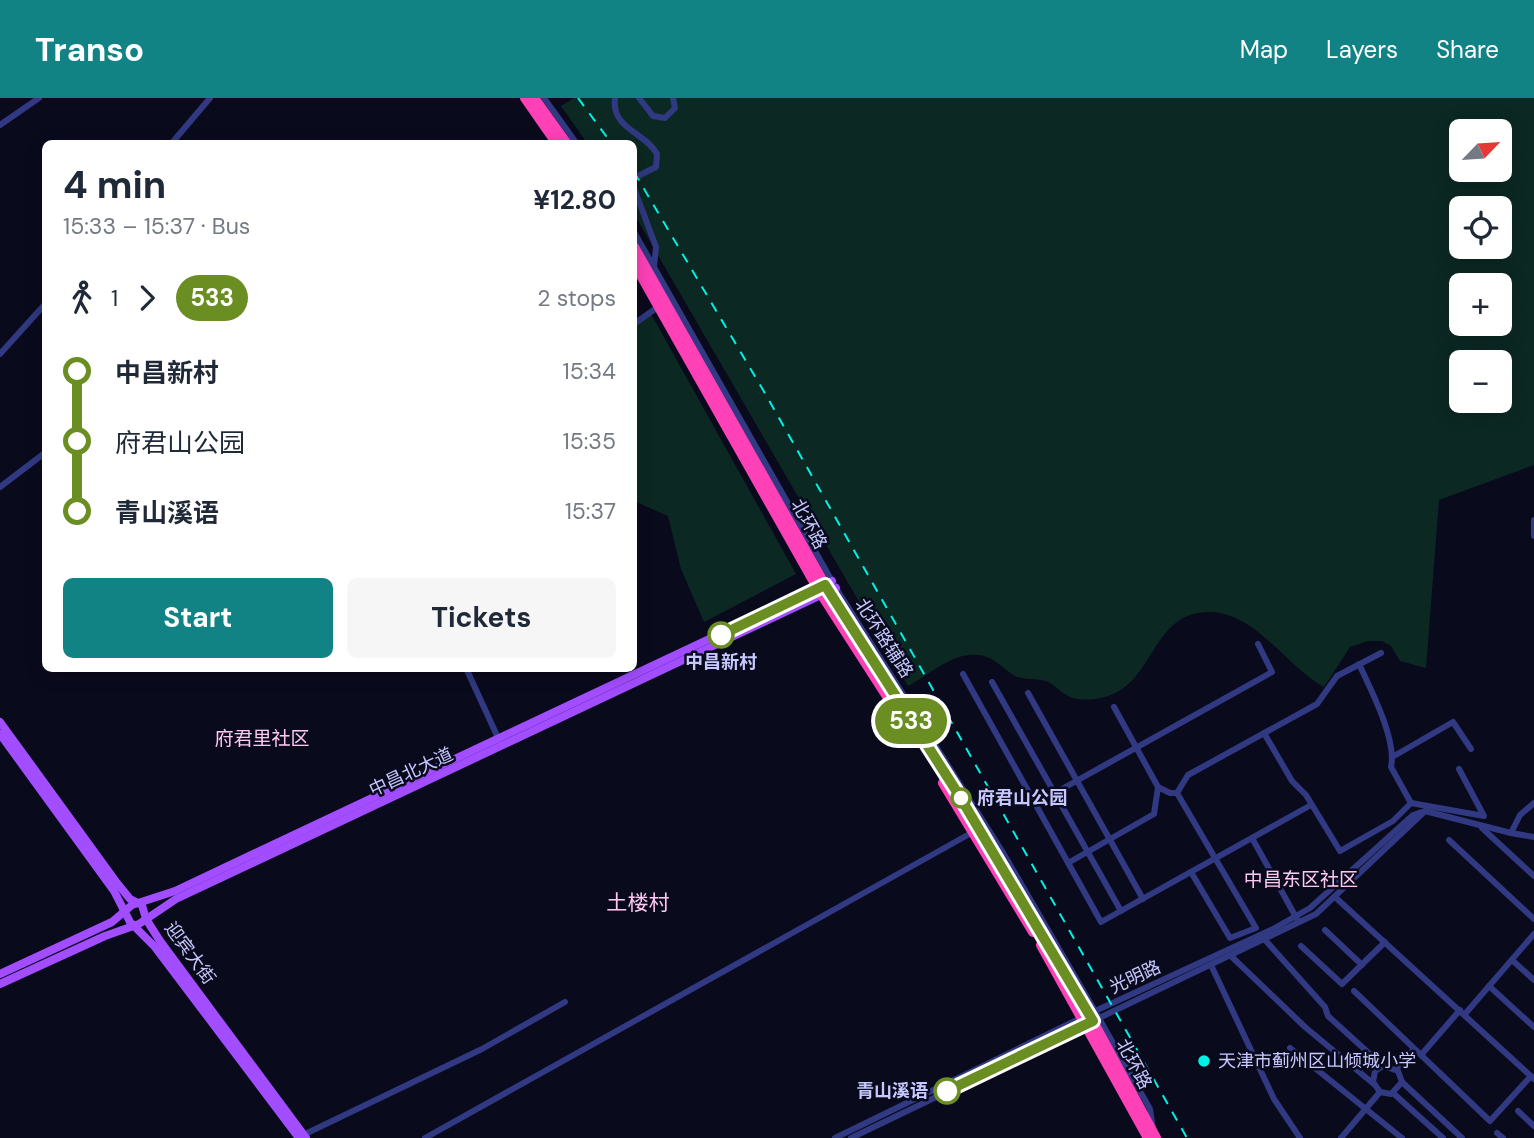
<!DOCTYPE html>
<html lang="en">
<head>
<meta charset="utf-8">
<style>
	:root { --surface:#fff; --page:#f6f6f7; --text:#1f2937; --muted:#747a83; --accent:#118385 }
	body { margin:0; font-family:"DM Sans","Noto Sans SC",sans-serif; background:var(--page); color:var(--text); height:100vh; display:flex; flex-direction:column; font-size:26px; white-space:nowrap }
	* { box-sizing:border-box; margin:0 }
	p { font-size:23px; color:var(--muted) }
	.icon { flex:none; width:38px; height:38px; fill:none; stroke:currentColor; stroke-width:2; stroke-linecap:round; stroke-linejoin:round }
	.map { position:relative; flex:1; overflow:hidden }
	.side { position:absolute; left:42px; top:42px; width:595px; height:532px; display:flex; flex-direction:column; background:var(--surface); border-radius:10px; box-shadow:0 4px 18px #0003 }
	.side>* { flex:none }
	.badge { padding:0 14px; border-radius:23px; font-size:24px; line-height:46px }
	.needle { width:46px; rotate:65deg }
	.buttons { position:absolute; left:1449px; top:21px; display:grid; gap:14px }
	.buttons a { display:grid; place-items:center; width:63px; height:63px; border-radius:10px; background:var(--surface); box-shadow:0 4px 18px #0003; font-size:35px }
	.map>.badge { position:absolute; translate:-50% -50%; box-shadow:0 0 0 4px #fff }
	.legs { display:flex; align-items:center; gap:10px; height:77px; padding:0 21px; font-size:23px }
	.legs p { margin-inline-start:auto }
	.head { display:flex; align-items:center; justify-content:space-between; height:119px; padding:0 21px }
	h1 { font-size:38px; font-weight:700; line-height:52px }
	.button { display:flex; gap:14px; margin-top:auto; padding:14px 21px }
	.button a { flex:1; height:80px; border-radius:10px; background:var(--accent); color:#fff; font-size:28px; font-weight:700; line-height:80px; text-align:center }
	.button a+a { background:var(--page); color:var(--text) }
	ul { padding:0 21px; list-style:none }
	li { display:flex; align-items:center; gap:24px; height:70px; font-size:26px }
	li i { display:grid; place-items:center; width:10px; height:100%; margin:0 9px; background:currentColor }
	li i::after { content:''; width:18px; height:18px; margin:-9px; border:5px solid; border-radius:50%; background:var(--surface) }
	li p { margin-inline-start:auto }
	li:first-child i { background:linear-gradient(#0000 50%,currentColor 0) }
	li:last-child i { background:linear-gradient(currentColor 50%,#0000 0) }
	header { display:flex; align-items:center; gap:42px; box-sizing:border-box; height:98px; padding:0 35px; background:var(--accent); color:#fff }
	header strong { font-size:33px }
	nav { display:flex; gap:38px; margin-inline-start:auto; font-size:24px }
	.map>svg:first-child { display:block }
	.green { fill:#0c2823; fill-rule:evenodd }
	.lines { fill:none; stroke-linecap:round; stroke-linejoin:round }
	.minor { stroke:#303981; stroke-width:6 }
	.major { stroke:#a24dff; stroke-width:8 }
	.highway { stroke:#ff41b8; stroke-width:10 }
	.rail { stroke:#00f1e5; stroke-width:2; stroke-dasharray:10 9; stroke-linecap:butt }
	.line-1-casing { stroke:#fff; stroke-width:16 }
	.line-1 { stroke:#6b8e23; stroke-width:10 }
	.stop-1-dot { fill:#fff; stroke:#6b8e23; stroke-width:3.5 }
	.poi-dot { fill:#00f1e5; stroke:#0a0a1d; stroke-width:2.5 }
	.labels { text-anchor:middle; stroke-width:5; stroke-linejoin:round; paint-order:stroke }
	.street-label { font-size:18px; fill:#c6c8ff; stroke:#0a0a1d }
	.stop-label { font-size:18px; font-weight:bold; fill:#c6c8ff; stroke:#0a0a1d }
	.poi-label { font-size:18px; fill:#c6c8ff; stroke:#0a0a1d; text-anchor:start }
	.neighbourhood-label { font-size:19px; fill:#ffc8f3; stroke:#0a0a1d }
	.quarter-label { font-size:21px; fill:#ffc8f3; stroke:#0a0a1d }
</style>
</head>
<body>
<header>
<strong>Transo</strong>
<nav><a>Map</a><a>Layers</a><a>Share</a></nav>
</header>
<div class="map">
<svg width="1534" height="1040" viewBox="0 0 1534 1040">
	<rect width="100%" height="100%" fill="#0a0a1d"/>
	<g class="green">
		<path d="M574 0H1534V367L1439 402 1426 570 1400 563 1391 548 1382 543H1368L1350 549 1324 589C1286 568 1257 516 1211 514 1157 512 1155 572 1119 593 1107 601 1080 605 1068 598 1060 594 1054 586 1046 583 1037 580 1024 582 1015 578 998 567 992 555 969 557 950 558 925 579 908 588L634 116V46L587 45 561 8ZM1461 33H1500V72H1461ZM1461 110H1500V149H1461ZM1461 187H1500V226H1461ZM1461 264H1500V303H1461Z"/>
		<polygon points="651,216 796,476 704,524 681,471 668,418 634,403 634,227"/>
	</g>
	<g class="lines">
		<g class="minor">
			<polyline points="544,0 577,46"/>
			<path d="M615 0C611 31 645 34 657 56L656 69 634 80"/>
			<polyline points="639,0 653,18 665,20 675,10 673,0"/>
			<polyline points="0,27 39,0"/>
			<polyline points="171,46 210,0"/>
			<polyline points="634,90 656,149 654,169"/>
			<polyline points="634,134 836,490 1002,753 1095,913 1150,1011 1153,1031"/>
			<polyline points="634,226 655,211"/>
			<polyline points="0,256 46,205"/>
			<polyline points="0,389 46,354"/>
			<polyline points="1534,422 1534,438"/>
			<path d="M1359 566C1371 592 1397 642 1391 669L1411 705"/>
			<polyline points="466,570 499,642"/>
			<polyline points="963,576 1101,824 1311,707"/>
			<polyline points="992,584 1121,813"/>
			<polyline points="1028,595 1143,801"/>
			<polyline points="1114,609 1158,689 1170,695 1177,695"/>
			<polyline points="1264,635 1292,683 1306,697 1340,753 1393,723 1411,705 1484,718 1459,671"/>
			<polyline points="1394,658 1453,624 1471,651"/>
			<polyline points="1035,706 1272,574 1258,546"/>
			<polyline points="1482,730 1534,778"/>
			<polyline points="1511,735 1534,739"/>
			<polyline points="1252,740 1297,821"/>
			<polyline points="1449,742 1534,821"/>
			<polyline points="1068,765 1154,716 1158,689"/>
			<polyline points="1191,774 1230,840 1256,830 1177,695 1188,677 1317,606 1337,578 1381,555"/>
			<polyline points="1335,799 1534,981"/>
			<polyline points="1325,832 1362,867"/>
			<polyline points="1265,842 1325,909 1328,918 1383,968 1398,973 1402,984 1391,996 1380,994 1373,984 1375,973 1383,968"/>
			<polyline points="1301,848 1342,886 1385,844"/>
			<polyline points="1231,858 1305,929 1375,987"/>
			<polyline points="1512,862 1534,882"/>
			<polyline points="1211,867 1274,1001 1300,1040"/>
			<polyline points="1489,888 1534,929"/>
			<polyline points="1354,893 1490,1023 1531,978"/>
			<polyline points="1093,914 1273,831 1310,810 1413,717 1425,713 1511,735 1520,717 1534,705"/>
			<polyline points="1465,916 1534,836"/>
			<polyline points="1095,922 1316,816 1423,715"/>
			<polyline points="1290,950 1402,1040"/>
			<polyline points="1421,957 1460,912"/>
			<polyline points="1396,971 1414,951"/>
			<polyline points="1402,984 1462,1040"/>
			<polyline points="1393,995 1443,1040"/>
			<polyline points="1518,1013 1534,1028"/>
			<polyline points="1497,1035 1503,1040"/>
			<polyline points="301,1038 482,951 565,904"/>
			<polyline points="425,1040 973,734"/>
			<polyline points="835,1040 1083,919"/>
			<polyline points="851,1040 1086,927"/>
			<polyline points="1341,1040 1380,994"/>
		</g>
		<g class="major">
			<polyline points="0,624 117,785 130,801 142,807 146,821 160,843 306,1040"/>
			<polyline points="0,636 114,793 130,824 155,849 299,1040"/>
			<polyline points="0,876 112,824 132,807 175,793 832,483"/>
			<polyline points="0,886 105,838 139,826 176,801 836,490"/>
		</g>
		<g class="highway">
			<polyline points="525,0 557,46"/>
			<polyline points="534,0 567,46"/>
			<polyline points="634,149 825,487 999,763 1089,916 1156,1040"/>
			<polyline points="634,165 818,491 899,617"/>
			<polyline points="943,685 1033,834"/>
			<polyline points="1041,847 1148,1040"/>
		</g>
		<g class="rail">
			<polyline points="578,0 612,46"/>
			<polyline points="634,74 766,297 1187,1040"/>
		</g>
	</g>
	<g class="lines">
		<g class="line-1-casing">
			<polyline id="line-1" points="721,537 825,487 957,694 1093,923 947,993"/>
		</g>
		<use href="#line-1" class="line-1"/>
	</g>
	<g class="stop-1-dot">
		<circle cx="721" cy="537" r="12"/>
		<circle cx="961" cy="700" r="9"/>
		<circle cx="947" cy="993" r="12"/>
	</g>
	<circle class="poi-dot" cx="1204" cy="963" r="7"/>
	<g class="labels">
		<g class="street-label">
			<text transform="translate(809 426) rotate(61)" y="6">北环路</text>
			<text transform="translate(884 540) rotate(57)" y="6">北环路辅路</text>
			<text transform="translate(411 674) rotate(-25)" y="6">中昌北大道</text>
			<text transform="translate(190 855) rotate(54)" y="6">迎宾大街</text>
			<text transform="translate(1135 879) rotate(-25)" y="6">光明路</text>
			<text transform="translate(1134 966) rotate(62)" y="6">北环路</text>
		</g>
		<g class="stop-label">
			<text x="721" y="570">中昌新村</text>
			<text x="977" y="706" text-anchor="start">府君山公园</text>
			<text x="928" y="999" text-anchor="end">青山溪语</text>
		</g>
		<g class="poi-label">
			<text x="1218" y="969">天津市蓟州区山倾城小学</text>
		</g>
		<g class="neighbourhood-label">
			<text x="262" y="647">府君里社区</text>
			<text x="1301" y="788">中昌东区社区</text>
		</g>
		<g class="quarter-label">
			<text x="638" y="812">土楼村</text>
		</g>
	</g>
</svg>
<div class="buttons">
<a><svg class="needle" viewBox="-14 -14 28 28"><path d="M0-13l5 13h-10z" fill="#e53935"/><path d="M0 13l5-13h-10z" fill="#747a83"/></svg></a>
<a><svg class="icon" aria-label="locate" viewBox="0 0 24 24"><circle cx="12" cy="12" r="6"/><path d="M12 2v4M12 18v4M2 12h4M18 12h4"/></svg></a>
<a>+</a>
<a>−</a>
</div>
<b class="badge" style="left:911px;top:623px;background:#6b8e23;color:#fff">533</b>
<section class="side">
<div class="head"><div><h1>4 min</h1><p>15:33 – 15:37 · Bus</p></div><b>¥12.80</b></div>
<div class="legs"><svg class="icon" aria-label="walk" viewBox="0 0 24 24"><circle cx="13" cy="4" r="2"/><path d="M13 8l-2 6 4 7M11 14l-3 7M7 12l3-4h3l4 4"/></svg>1<svg class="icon" aria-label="forward" viewBox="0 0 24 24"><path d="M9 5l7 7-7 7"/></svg><b class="badge" style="background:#6b8e23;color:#fff">533</b><p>2 stops</p></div>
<ul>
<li><i style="color:#6b8e23"></i><b>中昌新村</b><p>15:34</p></li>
<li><i style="color:#6b8e23"></i><span>府君山公园</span><p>15:35</p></li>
<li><i style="color:#6b8e23"></i><b>青山溪语</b><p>15:37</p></li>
</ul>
<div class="button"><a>Start</a><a>Tickets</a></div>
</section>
</div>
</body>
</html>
